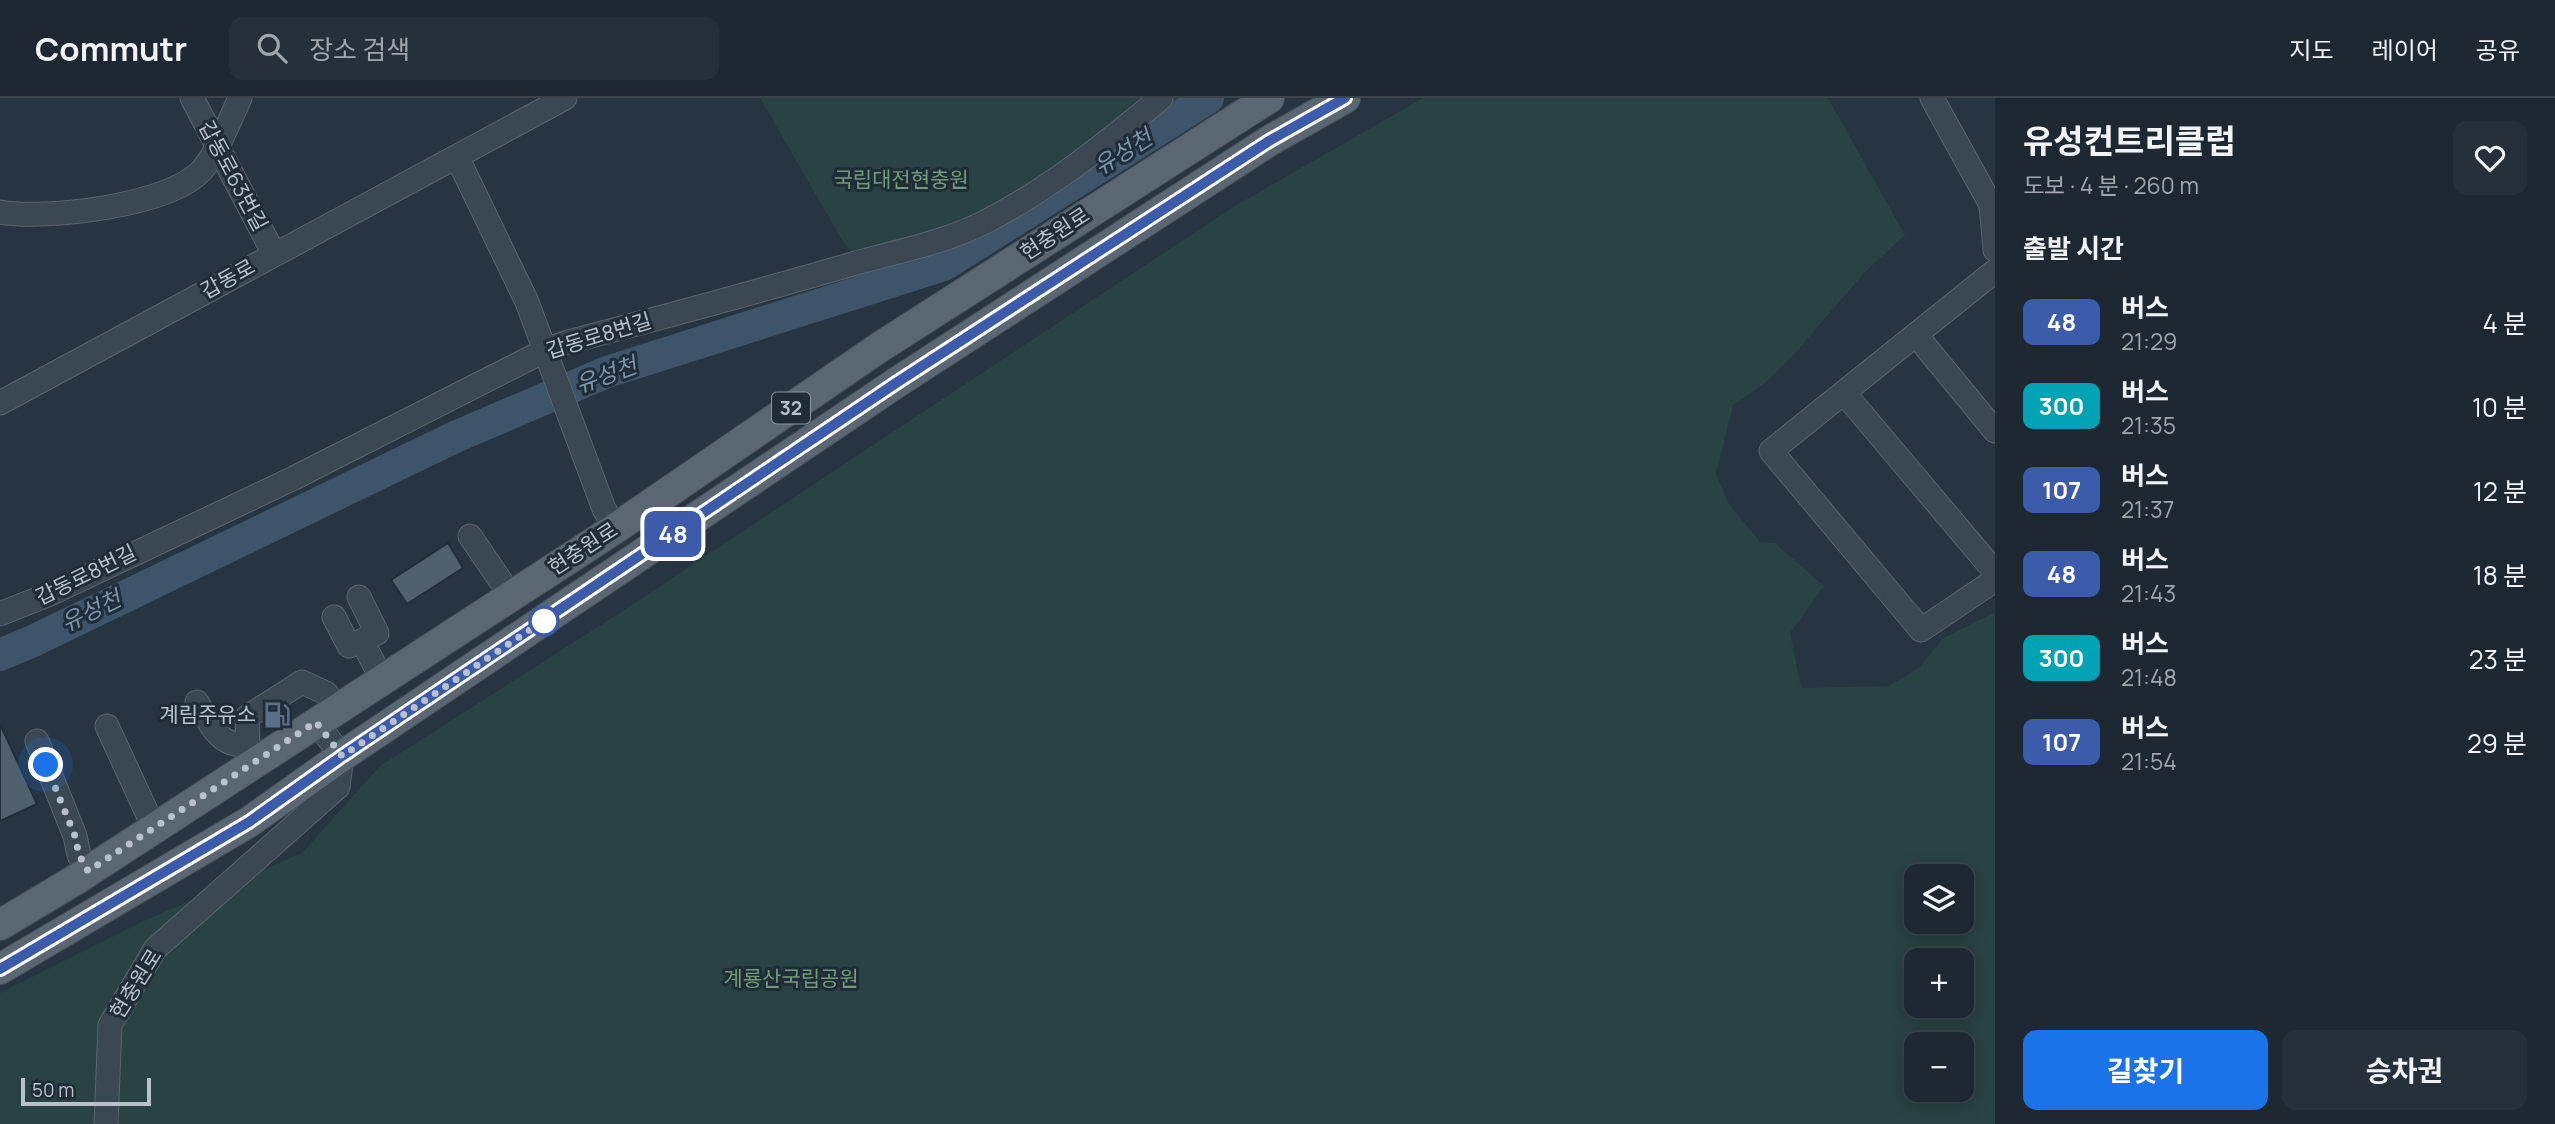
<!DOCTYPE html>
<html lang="ko">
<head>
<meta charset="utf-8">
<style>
	:root { --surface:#1d2832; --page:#25303a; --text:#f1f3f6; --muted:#a0a6ac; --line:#3b444d; --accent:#1a73e8 }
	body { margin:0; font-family:Manrope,"Noto Sans KR",sans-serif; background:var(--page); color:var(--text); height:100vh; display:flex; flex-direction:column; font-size:26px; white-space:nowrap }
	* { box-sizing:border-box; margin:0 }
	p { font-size:23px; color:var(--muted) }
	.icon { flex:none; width:38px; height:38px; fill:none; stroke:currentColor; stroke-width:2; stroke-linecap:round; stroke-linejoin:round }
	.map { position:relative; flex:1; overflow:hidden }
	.side { display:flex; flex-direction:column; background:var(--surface); width:560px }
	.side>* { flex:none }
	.badge { padding:0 14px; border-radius:10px; font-size:24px; line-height:46px }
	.tools { position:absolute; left:1904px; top:766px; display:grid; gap:14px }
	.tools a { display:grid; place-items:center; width:70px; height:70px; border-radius:14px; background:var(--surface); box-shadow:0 4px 18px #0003,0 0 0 2px var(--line); font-size:35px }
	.scale { position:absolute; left:21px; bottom:18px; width:130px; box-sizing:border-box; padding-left:7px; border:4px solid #b9c2cc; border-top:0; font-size:19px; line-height:24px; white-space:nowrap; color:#b9c2cc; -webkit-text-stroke:5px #202c37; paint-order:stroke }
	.you { position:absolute; width:35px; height:35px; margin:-18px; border:5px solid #fff; border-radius:50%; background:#1a73e8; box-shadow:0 0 0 10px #1a73e833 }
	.map>.badge { position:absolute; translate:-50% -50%; box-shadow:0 0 0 4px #fff }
	h2 { padding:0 28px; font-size:26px; line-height:63px }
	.round { display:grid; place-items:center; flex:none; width:74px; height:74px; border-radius:14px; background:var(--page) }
	.overview { display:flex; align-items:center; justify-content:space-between; height:119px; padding:0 28px }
	h1 { font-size:33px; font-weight:700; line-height:52px }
	.cta { display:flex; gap:14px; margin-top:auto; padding:14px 28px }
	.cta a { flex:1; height:80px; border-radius:14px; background:var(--accent); color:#fff; font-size:28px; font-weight:700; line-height:80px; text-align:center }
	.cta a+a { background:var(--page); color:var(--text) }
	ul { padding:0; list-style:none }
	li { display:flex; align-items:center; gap:21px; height:84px; padding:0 28px }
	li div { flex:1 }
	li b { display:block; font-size:26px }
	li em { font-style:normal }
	li .badge { min-width:77px; font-weight:700; text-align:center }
	header { display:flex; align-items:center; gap:42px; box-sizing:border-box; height:98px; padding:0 35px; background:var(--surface); border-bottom:2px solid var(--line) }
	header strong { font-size:33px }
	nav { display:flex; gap:38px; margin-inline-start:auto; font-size:24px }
	.search { width:490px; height:63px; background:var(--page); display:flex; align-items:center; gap:18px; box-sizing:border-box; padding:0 24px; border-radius:14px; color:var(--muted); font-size:26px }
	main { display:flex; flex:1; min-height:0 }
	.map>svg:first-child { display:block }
	.green { fill:#294243; fill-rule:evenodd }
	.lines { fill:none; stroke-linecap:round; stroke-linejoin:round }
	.river { stroke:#3e546a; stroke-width:32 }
	.building { fill:#50606d; stroke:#222e39; stroke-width:2 }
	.minor-casing { stroke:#5a656f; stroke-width:25 }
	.major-casing { stroke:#45505b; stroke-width:32 }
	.minor { stroke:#3b4752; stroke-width:23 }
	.major { stroke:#5a6672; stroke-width:30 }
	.line-casing { stroke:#fff; stroke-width:16 }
	.line { stroke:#3d5bab; stroke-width:10 }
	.walk { stroke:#b9c2cc; stroke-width:7; stroke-dasharray:0 12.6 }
	.stop-dot { fill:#fff; stroke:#3d5bab; stroke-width:3.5 }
	.labels { text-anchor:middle; stroke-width:6; stroke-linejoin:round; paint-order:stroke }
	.shield { fill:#202c37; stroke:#8b959f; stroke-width:2 }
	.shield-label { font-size:19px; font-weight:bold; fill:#b9c2cc }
	.street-label { font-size:21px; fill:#b9c2cc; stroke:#202c37 }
	.park-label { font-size:21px; fill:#709c76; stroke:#202c37 }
	.poi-label { font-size:21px; fill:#b9c2cc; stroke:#202c37; text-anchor:end }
	.water-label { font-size:23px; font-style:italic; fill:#7a95ae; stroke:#202c37 }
</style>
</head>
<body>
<header>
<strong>Commutr</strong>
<div class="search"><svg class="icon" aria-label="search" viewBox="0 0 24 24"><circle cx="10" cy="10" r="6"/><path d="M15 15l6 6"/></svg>장소 검색</div>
<nav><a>지도</a><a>레이어</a><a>공유</a></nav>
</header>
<main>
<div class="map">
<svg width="1995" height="1026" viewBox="0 0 1995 1026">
	<rect width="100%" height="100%" fill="#273542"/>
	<g class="green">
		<polygon points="760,0 1179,0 1012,118 878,183 842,142"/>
		<path d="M1423 0H1828L1905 137 1865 174 1796 254 1765 285 1733 307 1716 376 1729 406 1760 444 1775 445 1824 488 1790 535 1801 590 1889 588 1920 569 1942 541 1995 514V1026H0V895L148 821 302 755 380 668 621 514 1230 111ZM1916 779H1962V824H1916ZM1916 863H1962V908H1916ZM1916 947H1962V992H1916Z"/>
	</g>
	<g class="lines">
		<polyline class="river" points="0,557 33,543 455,339 607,274 944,167 1208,0"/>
	</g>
	<g class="building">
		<polygon points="448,445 463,470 407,506 391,482"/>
		<polygon points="0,626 37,706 0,723"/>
	</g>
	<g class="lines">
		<g class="minor-casing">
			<g id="minor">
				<polyline points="192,0 274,156"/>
				<polyline points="1932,0 1991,107 1995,107"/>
				<polyline points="457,59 527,204 604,411 616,430"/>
				<polyline points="1991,107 1995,152"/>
				<path d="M0 114C45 122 170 108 202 72 219 52 229 23 240 0"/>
				<polyline points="1995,173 1771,353 1921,532 1995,482"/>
				<polyline points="1916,237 1995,333"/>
				<polyline points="1845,296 1995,474"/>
				<polyline points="0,305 565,0"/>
				<polyline points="470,438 511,498"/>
				<polyline points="359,499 377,535 362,543 382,581"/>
				<path d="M0 516 50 496 294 380 546 252 568 244C664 219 760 193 856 165 899 153 947 144 987 123 1051 90 1106 45 1161 0"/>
				<polyline points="334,519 349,548 362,543"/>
				<path d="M197 604C210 626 219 649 248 647L254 657"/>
				<polyline points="107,628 154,730"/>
				<polyline points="37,643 75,738 79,757 88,773"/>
				<polyline points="248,647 247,619 302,584 326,595 338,610"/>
				<polyline points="106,1026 110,927 155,851 338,689 342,658 316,624"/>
			</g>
		</g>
		<g class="major-casing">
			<g id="major">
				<polyline points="0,827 75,782 616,430 880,249 1269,0"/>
				<polyline points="0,871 249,724 342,658 896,285 1269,43 1345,0"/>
			</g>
		</g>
		<use href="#minor" class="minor"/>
		<use href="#major" class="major"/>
	</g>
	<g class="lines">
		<g class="line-casing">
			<polyline id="line" points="0,871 249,724 342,658 896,285 1269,43 1345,0"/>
		</g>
		<use href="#line" class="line"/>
		<polyline class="walk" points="46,667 75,738 79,757 88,773 316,624 342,658 546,521 544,523"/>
	</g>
	<defs>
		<g id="fuel-bare" transform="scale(2.1)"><path d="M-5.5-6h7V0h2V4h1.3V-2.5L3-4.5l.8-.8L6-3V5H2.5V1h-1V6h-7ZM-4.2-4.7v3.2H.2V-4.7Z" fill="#5c6f8a" stroke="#202c37" stroke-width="2.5" paint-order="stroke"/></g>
	</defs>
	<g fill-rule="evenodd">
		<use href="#fuel-bare" x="277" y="617"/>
	</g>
	<circle class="stop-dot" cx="544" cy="523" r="14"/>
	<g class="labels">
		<rect class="shield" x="772" y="294.5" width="38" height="31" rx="5"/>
		<g class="shield-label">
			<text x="791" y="317">32</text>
		</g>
		<g class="street-label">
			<text transform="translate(233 78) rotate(62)" y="7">갑동로63번길</text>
			<text transform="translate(1055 136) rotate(-33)" y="7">현충원로</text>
			<text transform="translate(228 181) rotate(-29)" y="7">갑동로</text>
			<text transform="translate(599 238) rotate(-17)" y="7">갑동로8번길</text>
			<text transform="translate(583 451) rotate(-33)" y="7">현충원로</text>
			<text transform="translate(86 477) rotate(-26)" y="7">갑동로8번길</text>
			<text transform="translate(136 886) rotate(-58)" y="7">현충원로</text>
		</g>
		<g class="park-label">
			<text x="901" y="89">국립대전현충원</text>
			<text x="791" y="888">계룡산국립공원</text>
		</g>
		<g class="poi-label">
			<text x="256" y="624">계림주유소</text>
		</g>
		<g class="water-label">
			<text transform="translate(1123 54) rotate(-32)" y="8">유성천</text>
			<text transform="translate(606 277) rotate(-20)" y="8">유성천</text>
			<text transform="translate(91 513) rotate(-26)" y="8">유성천</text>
		</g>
	</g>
</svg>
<div class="tools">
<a><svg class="icon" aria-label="layers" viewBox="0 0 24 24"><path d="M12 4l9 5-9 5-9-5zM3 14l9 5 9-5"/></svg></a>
<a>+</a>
<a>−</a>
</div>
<div class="scale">50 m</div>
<div class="you" style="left:46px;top:667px"></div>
<b class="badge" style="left:673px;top:436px;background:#3d5bab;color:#fff">48</b>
</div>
<section class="side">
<div class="overview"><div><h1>유성컨트리클럽</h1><p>도보 · 4 분 · 260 m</p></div><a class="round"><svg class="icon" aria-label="heart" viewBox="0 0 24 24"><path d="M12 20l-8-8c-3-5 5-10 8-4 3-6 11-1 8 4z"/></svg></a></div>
<h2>출발 시간</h2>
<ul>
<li><span class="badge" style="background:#3d5bab;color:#fff">48</span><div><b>버스</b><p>21:29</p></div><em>4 분</em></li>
<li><span class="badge" style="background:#00a3b4;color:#fff">300</span><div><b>버스</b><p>21:35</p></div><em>10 분</em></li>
<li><span class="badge" style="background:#3d5bab;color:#fff">107</span><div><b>버스</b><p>21:37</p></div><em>12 분</em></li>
<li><span class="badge" style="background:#3d5bab;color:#fff">48</span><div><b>버스</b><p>21:43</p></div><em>18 분</em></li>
<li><span class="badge" style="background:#00a3b4;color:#fff">300</span><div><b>버스</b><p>21:48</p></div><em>23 분</em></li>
<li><span class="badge" style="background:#3d5bab;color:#fff">107</span><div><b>버스</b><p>21:54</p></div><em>29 분</em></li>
</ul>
<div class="cta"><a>길찾기</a><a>승차권</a></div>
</section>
</main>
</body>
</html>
